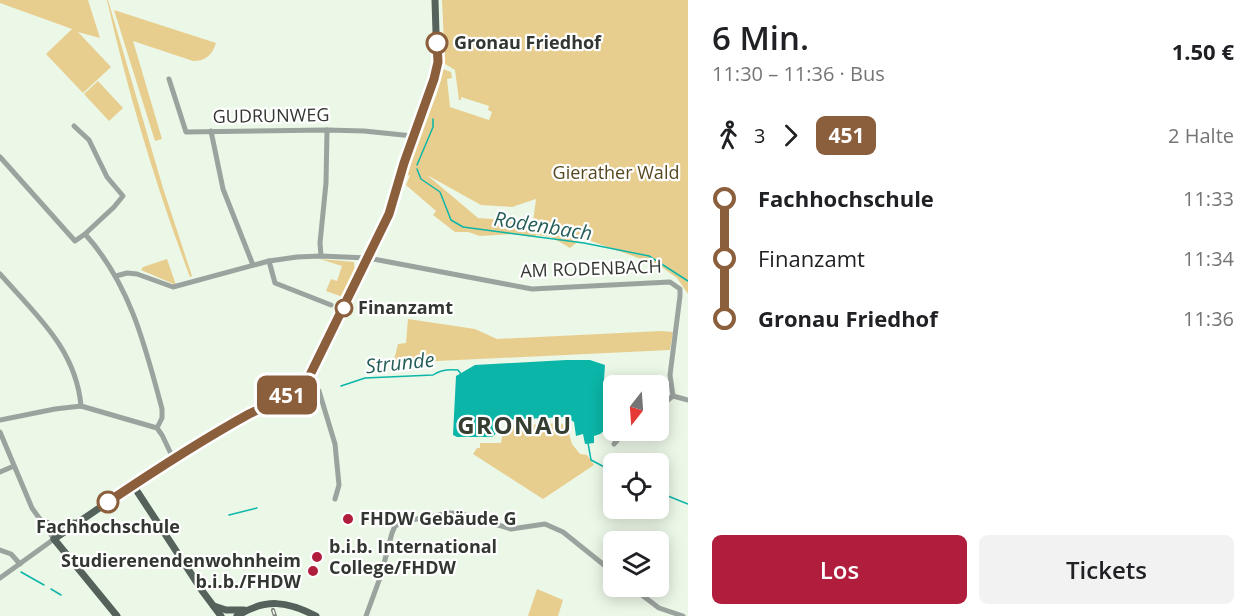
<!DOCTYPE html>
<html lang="de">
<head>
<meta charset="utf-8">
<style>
	:root { --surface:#fff; --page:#f2f2f2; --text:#202124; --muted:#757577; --accent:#b11d3c }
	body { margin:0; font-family:"Open Sans",sans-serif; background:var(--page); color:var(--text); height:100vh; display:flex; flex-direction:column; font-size:22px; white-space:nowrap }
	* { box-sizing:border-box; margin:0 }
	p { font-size:20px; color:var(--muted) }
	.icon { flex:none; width:33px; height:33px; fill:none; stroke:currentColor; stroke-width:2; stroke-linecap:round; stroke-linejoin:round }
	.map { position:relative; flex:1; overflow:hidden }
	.sheet { display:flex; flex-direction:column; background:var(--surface); width:570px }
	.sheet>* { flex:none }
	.badge { padding:0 12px; border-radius:9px; font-size:21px; line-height:39px }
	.needle { width:39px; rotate:197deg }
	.fabs { position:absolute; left:603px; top:375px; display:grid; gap:12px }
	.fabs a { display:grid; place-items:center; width:66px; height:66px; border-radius:9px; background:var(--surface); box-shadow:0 3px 15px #0003; font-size:30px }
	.map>.badge { position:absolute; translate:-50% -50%; box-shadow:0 0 0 3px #fff }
	.legs { display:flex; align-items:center; gap:9px; height:66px; padding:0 24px; font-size:20px }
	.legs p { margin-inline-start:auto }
	.headline { display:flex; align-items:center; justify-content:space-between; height:102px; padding:0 24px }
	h1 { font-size:33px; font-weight:600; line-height:45px }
	.button { display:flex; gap:12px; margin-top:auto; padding:12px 24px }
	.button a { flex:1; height:69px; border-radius:9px; background:var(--accent); color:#fff; font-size:24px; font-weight:600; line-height:69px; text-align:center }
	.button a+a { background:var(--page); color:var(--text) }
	ul { padding:0 24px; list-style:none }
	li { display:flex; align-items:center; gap:21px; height:60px; font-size:22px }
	li i { display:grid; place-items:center; width:9px; height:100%; margin:0 8px; background:currentColor }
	li i::after { content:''; width:15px; height:15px; margin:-8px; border:4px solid; border-radius:50%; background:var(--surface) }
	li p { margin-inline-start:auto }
	li:first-child i { background:linear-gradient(#0000 50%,currentColor 0) }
	li:last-child i { background:linear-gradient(currentColor 50%,#0000 0) }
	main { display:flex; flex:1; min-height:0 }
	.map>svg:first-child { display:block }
	.green { fill:#e8ce8e; fill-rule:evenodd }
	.water { fill:#0bb6a8 }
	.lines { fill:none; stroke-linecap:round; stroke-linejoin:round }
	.stream { stroke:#0bb6a8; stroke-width:1.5 }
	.minor { stroke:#9ba39f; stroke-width:5 }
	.major { stroke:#55625b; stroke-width:7 }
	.rail-casing { stroke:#7d847a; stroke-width:4 }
	.rail { stroke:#fff; stroke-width:1.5; stroke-dasharray:4.5; stroke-linecap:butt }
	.line-1-casing { stroke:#fff; stroke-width:14 }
	.line-1 { stroke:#8b5e3c; stroke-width:9 }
	.stop-1-dot { fill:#fff; stroke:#8b5e3c; stroke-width:3 }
	.poi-dot { fill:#b11d3c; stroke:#fff; stroke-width:2 }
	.labels { text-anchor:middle; stroke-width:4.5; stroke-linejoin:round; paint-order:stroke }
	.stop-label { font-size:18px; font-weight:bold; fill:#333731; stroke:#fff; text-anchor:start }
	.street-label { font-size:18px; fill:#333731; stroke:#fff }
	.park-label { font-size:18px; fill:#574820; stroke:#fff }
	.poi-label { font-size:18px; font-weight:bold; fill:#333731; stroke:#fff; text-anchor:start }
	.water-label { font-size:20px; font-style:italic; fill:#255e58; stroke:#fff }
	.district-label { font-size:24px; font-weight:bold; letter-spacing:1.5px; fill:#353e31; stroke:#fff }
</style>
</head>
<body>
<main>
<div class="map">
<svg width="688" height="616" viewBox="0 0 688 616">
	<rect width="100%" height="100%" fill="#ebf7e7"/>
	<g class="green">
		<polygon points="0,0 88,0 100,38 78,32 111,67 83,93 46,54 72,29 0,3"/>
		<path d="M107 0H108L163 188 192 276 190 277C156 187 128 93 107 0Z"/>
		<path d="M442 0H688V294L677 278 663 268H658L644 260 591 241 581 239 570 248 551 237 536 235 535 237 513 234 480 236 468 232H455L433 215 436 211 406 185 410 175 406 176 437 93 443 69 451 72 452 78 447 79 450 107 489 120 492 112 488 110 489 106 461 97V100H459L455 70 445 64ZM427 175 481 205 512 207 536 199 533 222 478 218Z"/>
		<path d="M114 10 216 43C212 55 206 61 193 61L133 41 162 139 155 141Z"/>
		<polygon points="98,81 123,108 109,121 84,94"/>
		<polygon points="167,259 176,285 141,270 143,267"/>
		<polygon points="320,259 354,262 355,272 343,297 326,291 331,279 337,281 342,266"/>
		<polygon points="408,319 475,329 497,339 661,331 673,332 670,350 395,363 370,366 370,358 394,360 398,344 406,343"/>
		<polygon points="560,423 567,427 572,444 580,454 587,455 594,465 543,499 473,454 477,448 480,448 480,443 501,443 503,430 508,426"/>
		<polygon points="537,589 563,600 558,616 528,616"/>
	</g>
	<polygon class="water" points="566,360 590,360 605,365 603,394 613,407 613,424 600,434 594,436 594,443 585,444 583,434 576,436 574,422 566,417 501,420 498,425 498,432 492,437 457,437 453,435 456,376 475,365"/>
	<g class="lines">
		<g class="stream">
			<polyline points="417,165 433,127 433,119"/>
			<polyline points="417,169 421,179 440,192 451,220 463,227 584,243 649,256 688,281"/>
			<path d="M341 386 365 378 433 375C440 370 449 369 458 370L461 374"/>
			<polyline points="588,443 591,460 614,472"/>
			<polyline points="658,492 688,504"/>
			<polyline points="229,515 257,508"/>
			<polyline points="21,572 44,585"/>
			<polyline points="51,589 61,595"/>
		</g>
		<g class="minor">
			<polyline points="169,79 186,132 327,130 364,131 413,136"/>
			<polyline points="74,126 89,140 107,177 123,196 114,207 85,234"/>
			<polyline points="211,131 223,189 253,265"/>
			<path d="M0 157 75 241 85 234C130 284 145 345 162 409V418L157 428"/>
			<polyline points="321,256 320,243 326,183 327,130"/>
			<polyline points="269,261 275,283 331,305"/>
			<path d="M0 274C36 315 76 349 81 406"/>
			<polyline points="116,276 127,273 137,274 173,287 269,261 297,257 321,256 368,258 532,289 670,282 680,289 680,296 670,375 673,396"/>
			<polyline points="307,381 312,383 319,391 335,444 339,485 335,499"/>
			<polyline points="673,396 688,400"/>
			<polyline points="658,408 673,396"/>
			<polyline points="0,420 55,409 81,406 157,428 162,435 173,458"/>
			<polyline points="0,432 32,508 54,539 0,578"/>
			<polyline points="614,444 626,430"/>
			<polyline points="0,472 14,466"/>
			<polyline points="0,550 11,554 20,564"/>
			<polyline points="630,586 659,608 683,616"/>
			<polyline points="366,616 381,575 392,533 395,526 406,521 450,513 462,514 511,529 545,524 563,532 614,573"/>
		</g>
		<g class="major">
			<polyline points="133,485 203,592 221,616"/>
			<polyline points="41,521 55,527 74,523"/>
			<polyline points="214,606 226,610 244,610"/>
			<polyline points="117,616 54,539 168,461 250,414 289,394 308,379 389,214 404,163 431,89 437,65 435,0"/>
			<path d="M237 616C266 598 287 601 316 616"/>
		</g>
		<g class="rail-casing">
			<polyline id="rail" points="273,610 275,616"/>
		</g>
		<use href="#rail" class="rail"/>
	</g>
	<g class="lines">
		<g class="line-1-casing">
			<path id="line-1" d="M108 502C154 471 200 441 249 414 269 404 293 397 308 379L389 214 404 163 434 79 438 62 437 43"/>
		</g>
		<use href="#line-1" class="line-1"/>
	</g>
	<g class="stop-1-dot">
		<circle cx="437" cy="43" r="10"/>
		<circle cx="344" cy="308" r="8"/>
		<circle cx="108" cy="502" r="10"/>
	</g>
	<g class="poi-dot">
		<circle cx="348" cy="519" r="6"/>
		<circle cx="317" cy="557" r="6"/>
		<circle cx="313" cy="571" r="6"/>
	</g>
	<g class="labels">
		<g class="stop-label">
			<text x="454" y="49">Gronau Friedhof</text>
			<text x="358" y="314">Finanzamt</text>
			<text x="108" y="533" text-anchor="middle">Fachhochschule</text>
		</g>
		<g class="street-label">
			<text transform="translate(271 116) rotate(-1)" y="6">GUDRUNWEG</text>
			<text transform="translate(591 269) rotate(-2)" y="6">AM RODENBACH</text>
		</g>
		<g class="park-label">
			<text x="616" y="179">Gierather Wald</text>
		</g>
		<g class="poi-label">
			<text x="360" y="525">FHDW Gebäude G</text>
			<text x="329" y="553">b.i.b. International<tspan x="329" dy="21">College/FHDW</tspan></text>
			<text x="301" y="567" text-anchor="end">Studierenendenwohnheim<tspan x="301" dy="21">b.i.b./FHDW</tspan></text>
		</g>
		<g class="water-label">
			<text transform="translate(543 226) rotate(9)" y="7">Rodenbach</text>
			<text transform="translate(400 363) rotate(-6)" y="7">Strunde</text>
		</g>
		<g class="district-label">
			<text x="515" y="434">GRONAU</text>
		</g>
	</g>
</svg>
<div class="fabs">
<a><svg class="needle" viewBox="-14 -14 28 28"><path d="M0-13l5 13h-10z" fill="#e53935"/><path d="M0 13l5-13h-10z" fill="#757577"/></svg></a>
<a><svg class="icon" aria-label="locate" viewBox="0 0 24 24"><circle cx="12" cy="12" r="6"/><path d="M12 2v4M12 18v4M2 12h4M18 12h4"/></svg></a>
<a><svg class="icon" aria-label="layers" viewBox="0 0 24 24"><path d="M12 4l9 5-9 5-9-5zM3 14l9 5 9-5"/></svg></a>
</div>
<b class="badge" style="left:287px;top:395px;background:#8b5e3c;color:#fff">451</b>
</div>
<section class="sheet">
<div class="headline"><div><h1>6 Min.</h1><p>11:30 – 11:36 · Bus</p></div><b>1.50 €</b></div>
<div class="legs"><svg class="icon" aria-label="walk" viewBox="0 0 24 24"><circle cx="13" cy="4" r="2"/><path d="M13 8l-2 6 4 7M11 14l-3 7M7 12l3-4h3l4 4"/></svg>3<svg class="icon" aria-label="forward" viewBox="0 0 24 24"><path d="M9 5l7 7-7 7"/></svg><b class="badge" style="background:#8b5e3c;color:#fff">451</b><p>2 Halte</p></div>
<ul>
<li><i style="color:#8b5e3c"></i><b>Fachhochschule</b><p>11:33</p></li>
<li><i style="color:#8b5e3c"></i><span>Finanzamt</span><p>11:34</p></li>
<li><i style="color:#8b5e3c"></i><b>Gronau Friedhof</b><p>11:36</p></li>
</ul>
<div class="button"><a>Los</a><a>Tickets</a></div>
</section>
</main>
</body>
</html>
